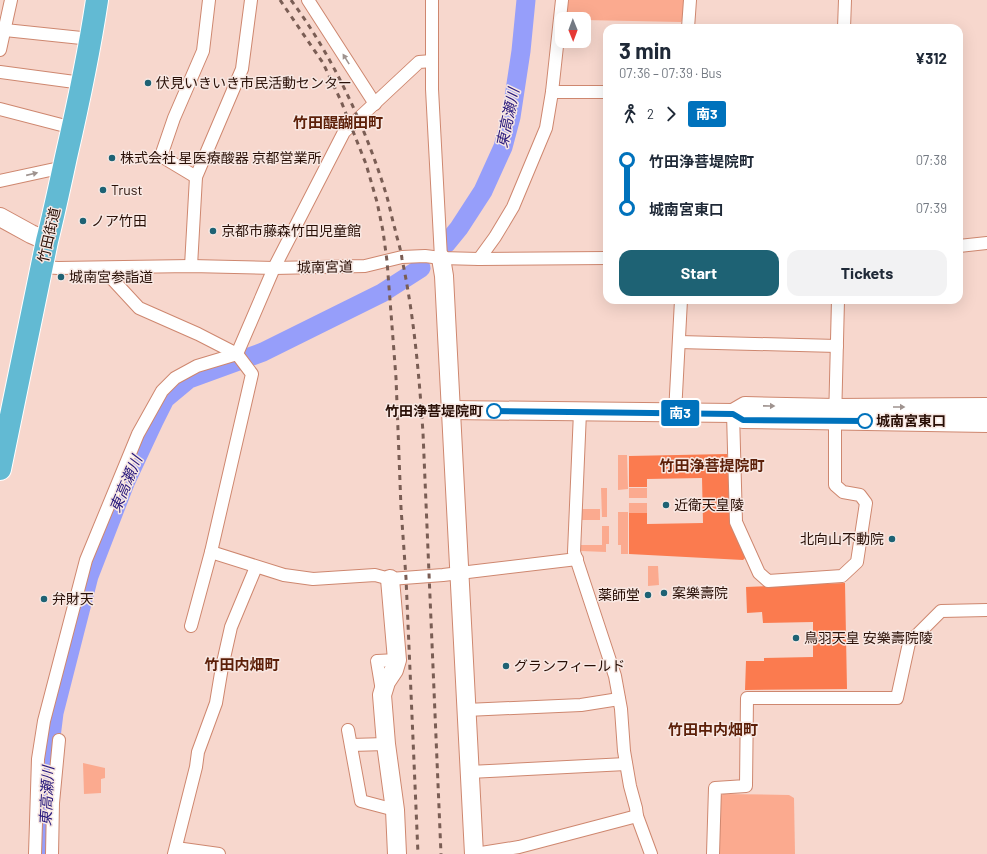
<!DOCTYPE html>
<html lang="en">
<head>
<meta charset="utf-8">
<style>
	:root { --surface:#fff; --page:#f2f2f3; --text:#1f2937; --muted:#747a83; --accent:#1e6274 }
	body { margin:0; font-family:Barlow,"Noto Sans JP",sans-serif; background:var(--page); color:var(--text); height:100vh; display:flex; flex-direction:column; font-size:15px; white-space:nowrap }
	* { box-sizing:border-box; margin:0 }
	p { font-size:13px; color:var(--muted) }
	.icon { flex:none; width:22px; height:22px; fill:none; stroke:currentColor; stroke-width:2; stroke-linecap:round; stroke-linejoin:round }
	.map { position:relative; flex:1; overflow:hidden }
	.panel { position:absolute; left:603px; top:24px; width:360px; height:280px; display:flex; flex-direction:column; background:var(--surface); border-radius:12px; box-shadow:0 4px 16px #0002 }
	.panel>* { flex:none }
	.badge { padding:0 8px; border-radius:3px; font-size:14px; line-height:26px }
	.needle { width:26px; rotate:179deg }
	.controls { position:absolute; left:555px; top:12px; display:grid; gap:8px }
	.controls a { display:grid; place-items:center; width:36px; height:36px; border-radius:8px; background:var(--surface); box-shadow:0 4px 16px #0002; font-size:20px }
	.map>.badge { position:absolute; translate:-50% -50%; box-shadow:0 0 0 2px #fff }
	.legs { display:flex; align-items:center; gap:6px; height:44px; padding:0 16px; font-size:13px }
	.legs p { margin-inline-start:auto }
	.headline { display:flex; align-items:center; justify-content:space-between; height:68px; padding:0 16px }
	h1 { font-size:22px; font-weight:700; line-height:30px }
	.cta { display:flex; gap:8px; margin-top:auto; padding:8px 16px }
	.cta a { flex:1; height:46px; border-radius:12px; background:var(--accent); color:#fff; font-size:16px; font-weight:700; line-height:46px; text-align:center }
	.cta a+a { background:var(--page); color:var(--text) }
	ul { padding:0 16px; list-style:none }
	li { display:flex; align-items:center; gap:14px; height:48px; font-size:15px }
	li i { display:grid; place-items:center; width:6px; height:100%; margin:0 5px; background:currentColor }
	li i::after { content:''; width:10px; height:10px; margin:-5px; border:3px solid; border-radius:50%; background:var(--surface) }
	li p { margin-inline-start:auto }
	li:first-child i { background:linear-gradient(#0000 50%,currentColor 0) }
	li:last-child i { background:linear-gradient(currentColor 50%,#0000 0) }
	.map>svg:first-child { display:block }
	.green { fill:#fbaa8f }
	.forest { fill:#fb7b4f }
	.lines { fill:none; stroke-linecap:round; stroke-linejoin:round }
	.river { stroke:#969efa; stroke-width:19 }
	.street-casing { stroke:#ce876f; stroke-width:14 }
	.secondary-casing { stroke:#ce876f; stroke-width:20 }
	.highway-casing { stroke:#fff; stroke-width:24 }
	.street { stroke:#fff; stroke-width:12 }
	.secondary { stroke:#fff; stroke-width:18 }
	.highway { stroke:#62bad3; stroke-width:22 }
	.rail { stroke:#7a5d54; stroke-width:3; stroke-dasharray:5 5; stroke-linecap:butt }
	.oneway { fill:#9f938f }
	.line-1-casing { stroke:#fff; stroke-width:9 }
	.line-1 { stroke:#0072bc; stroke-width:6 }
	.poi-dot { fill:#1e6274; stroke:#f8e8e3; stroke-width:1.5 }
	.stop-1-dot { fill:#fff; stroke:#0072bc; stroke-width:2 }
	.labels { text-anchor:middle; stroke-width:3; stroke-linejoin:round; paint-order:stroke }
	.poi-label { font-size:14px; fill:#290f06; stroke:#f8e8e3; text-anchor:start }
	.street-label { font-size:14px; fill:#290f06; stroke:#f8e8e3 }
	.stop-label { font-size:14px; font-weight:bold; fill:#290f06; stroke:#f8e8e3; text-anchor:end }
	.water-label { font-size:15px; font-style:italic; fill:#26167b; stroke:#f8e8e3 }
	.neighbourhood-label { font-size:15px; font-weight:bold; fill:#5c1f08; stroke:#f8e8e3 }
</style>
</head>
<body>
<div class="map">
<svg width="987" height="854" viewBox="0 0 987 854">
	<rect width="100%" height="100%" fill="#f7d7cd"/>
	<g class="green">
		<polygon points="567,0 685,0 685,16 681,22 584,20 584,19 568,19 565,17"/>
		<polygon points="618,455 627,455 628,489 618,490"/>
		<polygon points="601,488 607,488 607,517 602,517"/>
		<rect x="629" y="488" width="18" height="10"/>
		<rect x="629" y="503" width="18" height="10"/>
		<rect x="582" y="509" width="18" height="11"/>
		<polygon points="618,512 628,512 628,554 621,554 621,545 618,545"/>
		<polygon points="602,526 609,526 609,544 606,544 606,552 581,551 581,545 602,545"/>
		<polygon points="648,566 658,566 659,585 648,586"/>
		<polygon points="83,763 105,768 105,778 101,779 101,793 84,794"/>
		<polygon points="723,794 789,795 794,798 795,854 717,854 719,798"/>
	</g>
	<g class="forest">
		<polygon points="727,454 730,522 746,557 743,560 629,554 629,513 647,513 647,524 703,523 702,478 647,479 647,487 629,487 629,456"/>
		<polygon points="845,583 847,689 745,690 746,661 764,661 764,658 813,657 813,622 763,623 762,612 747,613 746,587"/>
	</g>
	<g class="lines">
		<g class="river">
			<polyline points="446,244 459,228 483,191 503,147 511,117 521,51 526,0"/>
			<polyline points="44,854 46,777 54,713 89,576 125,483 154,421 165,399 189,379 263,352 382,293 421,268"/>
		</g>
		<g class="street-casing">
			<g id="street">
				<polyline points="308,0 375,104"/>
				<polyline points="432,0 432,89 441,258"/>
				<polyline points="688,28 690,0"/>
				<polyline points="844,28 845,0"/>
				<polyline points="5,30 91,39"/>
				<polyline points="0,50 11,0"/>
				<polyline points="0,72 82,83"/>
				<polyline points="552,92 607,92"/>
				<polyline points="0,109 73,128"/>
				<polyline points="196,177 161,156 174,118 203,51 209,0"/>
				<polyline points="0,181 64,167"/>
				<polyline points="959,246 987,243"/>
				<polyline points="479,259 495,237 513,207 546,128 552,92 562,0"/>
				<polyline points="191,266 196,177 242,69 251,0"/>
				<polyline points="42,267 58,268 191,266 274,268 365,266 402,257 425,256 441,258 479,259 607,258"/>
				<polyline points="102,268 139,308 198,334 237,354 252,374 211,552 191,626"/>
				<polyline points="679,342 837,346"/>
				<polyline points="580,412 574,552 615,676 621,709 624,751 630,786 636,808 637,816 651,854"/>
				<polyline points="675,413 681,300"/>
				<polyline points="733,413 736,522 759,573 768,581 842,576 857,562 866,503 860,495 843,492 835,485 835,421 838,300"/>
				<polyline points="211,552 284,575 313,579 375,575 390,579 443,575 577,559"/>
				<polyline points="382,691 377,661 397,660"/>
				<polyline points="466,710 581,705 619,699"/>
				<polyline points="348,730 361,801 395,810"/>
				<polyline points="351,745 386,744"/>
				<polyline points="469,772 626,764"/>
				<polyline points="176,848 219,854"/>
				<polyline points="35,854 38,759 44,721 86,560 138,434 162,391 175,378 197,366 237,354 274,268 344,132 419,62 432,61"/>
				<polyline points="52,854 53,803 59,740"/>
				<polyline points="174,854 196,767 198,752 216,703 222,667 231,627 256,567"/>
				<polyline points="475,854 519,847 637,816"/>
				<polyline points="713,854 715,788 746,786 747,698 897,698 909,643 941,611 987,610"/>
			</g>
		</g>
		<g class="secondary-casing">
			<g id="secondary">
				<polyline points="0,217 31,234 47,241"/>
				<polyline points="441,258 444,276 447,335 474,854"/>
				<polyline points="451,410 733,413 743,419 987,423"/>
				<polyline points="733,413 745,406 835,408 987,407"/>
				<polyline points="390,579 397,660 394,670 386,682 382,695 386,744 395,810 397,854"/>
			</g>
		</g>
		<g class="highway-casing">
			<path id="highway" d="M0 469 47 241C54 213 60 185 66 157 78 105 89 53 97 0"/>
		</g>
		<use href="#street" class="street"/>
		<use href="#secondary" class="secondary"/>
		<use href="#highway" class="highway"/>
		<g class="rail">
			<polyline points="280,0 323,63 341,101 366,164 377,202 383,231 387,261 396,378 401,508 406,578 418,854"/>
			<path d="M291 0C334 58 366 128 387 197 390 208 392 219 395 229 397 239 401 249 402 259 414 316 419 374 423 433L441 854"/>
		</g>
	</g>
	<defs><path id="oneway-solid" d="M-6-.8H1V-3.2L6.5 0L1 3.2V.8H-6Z"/></defs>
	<g class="oneway">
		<use href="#oneway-solid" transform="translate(346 59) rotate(-122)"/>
		<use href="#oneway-solid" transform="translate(32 174) rotate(-13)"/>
		<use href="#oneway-solid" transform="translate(769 406) rotate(1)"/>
		<use href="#oneway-solid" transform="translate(899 407)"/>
	</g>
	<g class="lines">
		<g class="line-1-casing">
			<polyline id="line-1" points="494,411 733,414 743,420 865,421"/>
		</g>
		<use href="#line-1" class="line-1"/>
	</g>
	<g class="poi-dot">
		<circle cx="148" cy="83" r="4"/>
		<circle cx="112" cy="158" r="4"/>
		<circle cx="103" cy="190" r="4"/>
		<circle cx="83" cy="221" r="4"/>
		<circle cx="213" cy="231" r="4"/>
		<circle cx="61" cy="277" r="4"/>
		<circle cx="666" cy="505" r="4"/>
		<circle cx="892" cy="539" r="4"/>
		<circle cx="664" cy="593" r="4"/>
		<circle cx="648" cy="595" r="4"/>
		<circle cx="44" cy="599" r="4"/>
		<circle cx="796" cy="638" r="4"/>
		<circle cx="506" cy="666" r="4"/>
	</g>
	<g class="stop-1-dot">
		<circle cx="494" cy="411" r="7"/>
		<circle cx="865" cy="421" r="7"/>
	</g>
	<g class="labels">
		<g class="poi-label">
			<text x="156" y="88">伏見いきいき市民活動センター</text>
			<text x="120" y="163">株式会社 星医療酸器 京都営業所</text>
			<text x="111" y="195">Trust</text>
			<text x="91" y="226">ノア竹田</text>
			<text x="221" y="236">京都市藤森竹田児童館</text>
			<text x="69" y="282">城南宮参詣道</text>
			<text x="674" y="510">近衛天皇陵</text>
			<text x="884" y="544" text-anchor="end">北向山不動院</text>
			<text x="672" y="598">案樂壽院</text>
			<text x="640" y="600" text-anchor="end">薬師堂</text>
			<text x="52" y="604">弁財天</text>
			<text x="804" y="643">鳥羽天皇 安樂壽院陵</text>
			<text x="514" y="671">グランフィールド</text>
		</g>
		<g class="street-label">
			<text transform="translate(49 235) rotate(-77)" y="5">竹田街道</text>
			<text transform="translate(325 267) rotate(-1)" y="5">城南宮道</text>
		</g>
		<g class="stop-label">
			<text x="483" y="416">竹田浄菩堤院町</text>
			<text x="876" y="426" text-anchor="start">城南宮東口</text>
		</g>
		<g class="water-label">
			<text transform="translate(508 118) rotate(-78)" y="5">東高瀬川</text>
			<text transform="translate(126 484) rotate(-67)" y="5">東高瀬川</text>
			<text transform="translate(47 796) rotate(-87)" y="5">東高瀬川</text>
		</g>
		<g class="neighbourhood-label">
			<text x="338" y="128">竹田醍醐田町</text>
			<text x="712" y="471">竹田浄菩提院町</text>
			<text x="242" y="670">竹田内畑町</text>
			<text x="713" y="735">竹田中内畑町</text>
		</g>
	</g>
</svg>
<div class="controls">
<a><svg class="needle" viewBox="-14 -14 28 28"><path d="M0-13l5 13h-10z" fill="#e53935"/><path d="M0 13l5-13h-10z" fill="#747a83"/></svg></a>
</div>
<b class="badge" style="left:680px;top:413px;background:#0072bc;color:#fff">南3</b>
<section class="panel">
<div class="headline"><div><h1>3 min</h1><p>07:36 – 07:39 · Bus</p></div><b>¥312</b></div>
<div class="legs"><svg class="icon" aria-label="walk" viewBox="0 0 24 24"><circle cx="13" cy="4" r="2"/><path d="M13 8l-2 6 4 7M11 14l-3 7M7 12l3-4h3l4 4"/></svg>2<svg class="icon" aria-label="forward" viewBox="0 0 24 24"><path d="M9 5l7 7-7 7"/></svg><b class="badge" style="background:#0072bc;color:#fff">南3</b></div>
<ul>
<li><i style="color:#0072bc"></i><b>竹田浄菩堤院町</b><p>07:38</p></li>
<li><i style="color:#0072bc"></i><b>城南宮東口</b><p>07:39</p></li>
</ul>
<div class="cta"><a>Start</a><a>Tickets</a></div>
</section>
</div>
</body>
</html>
